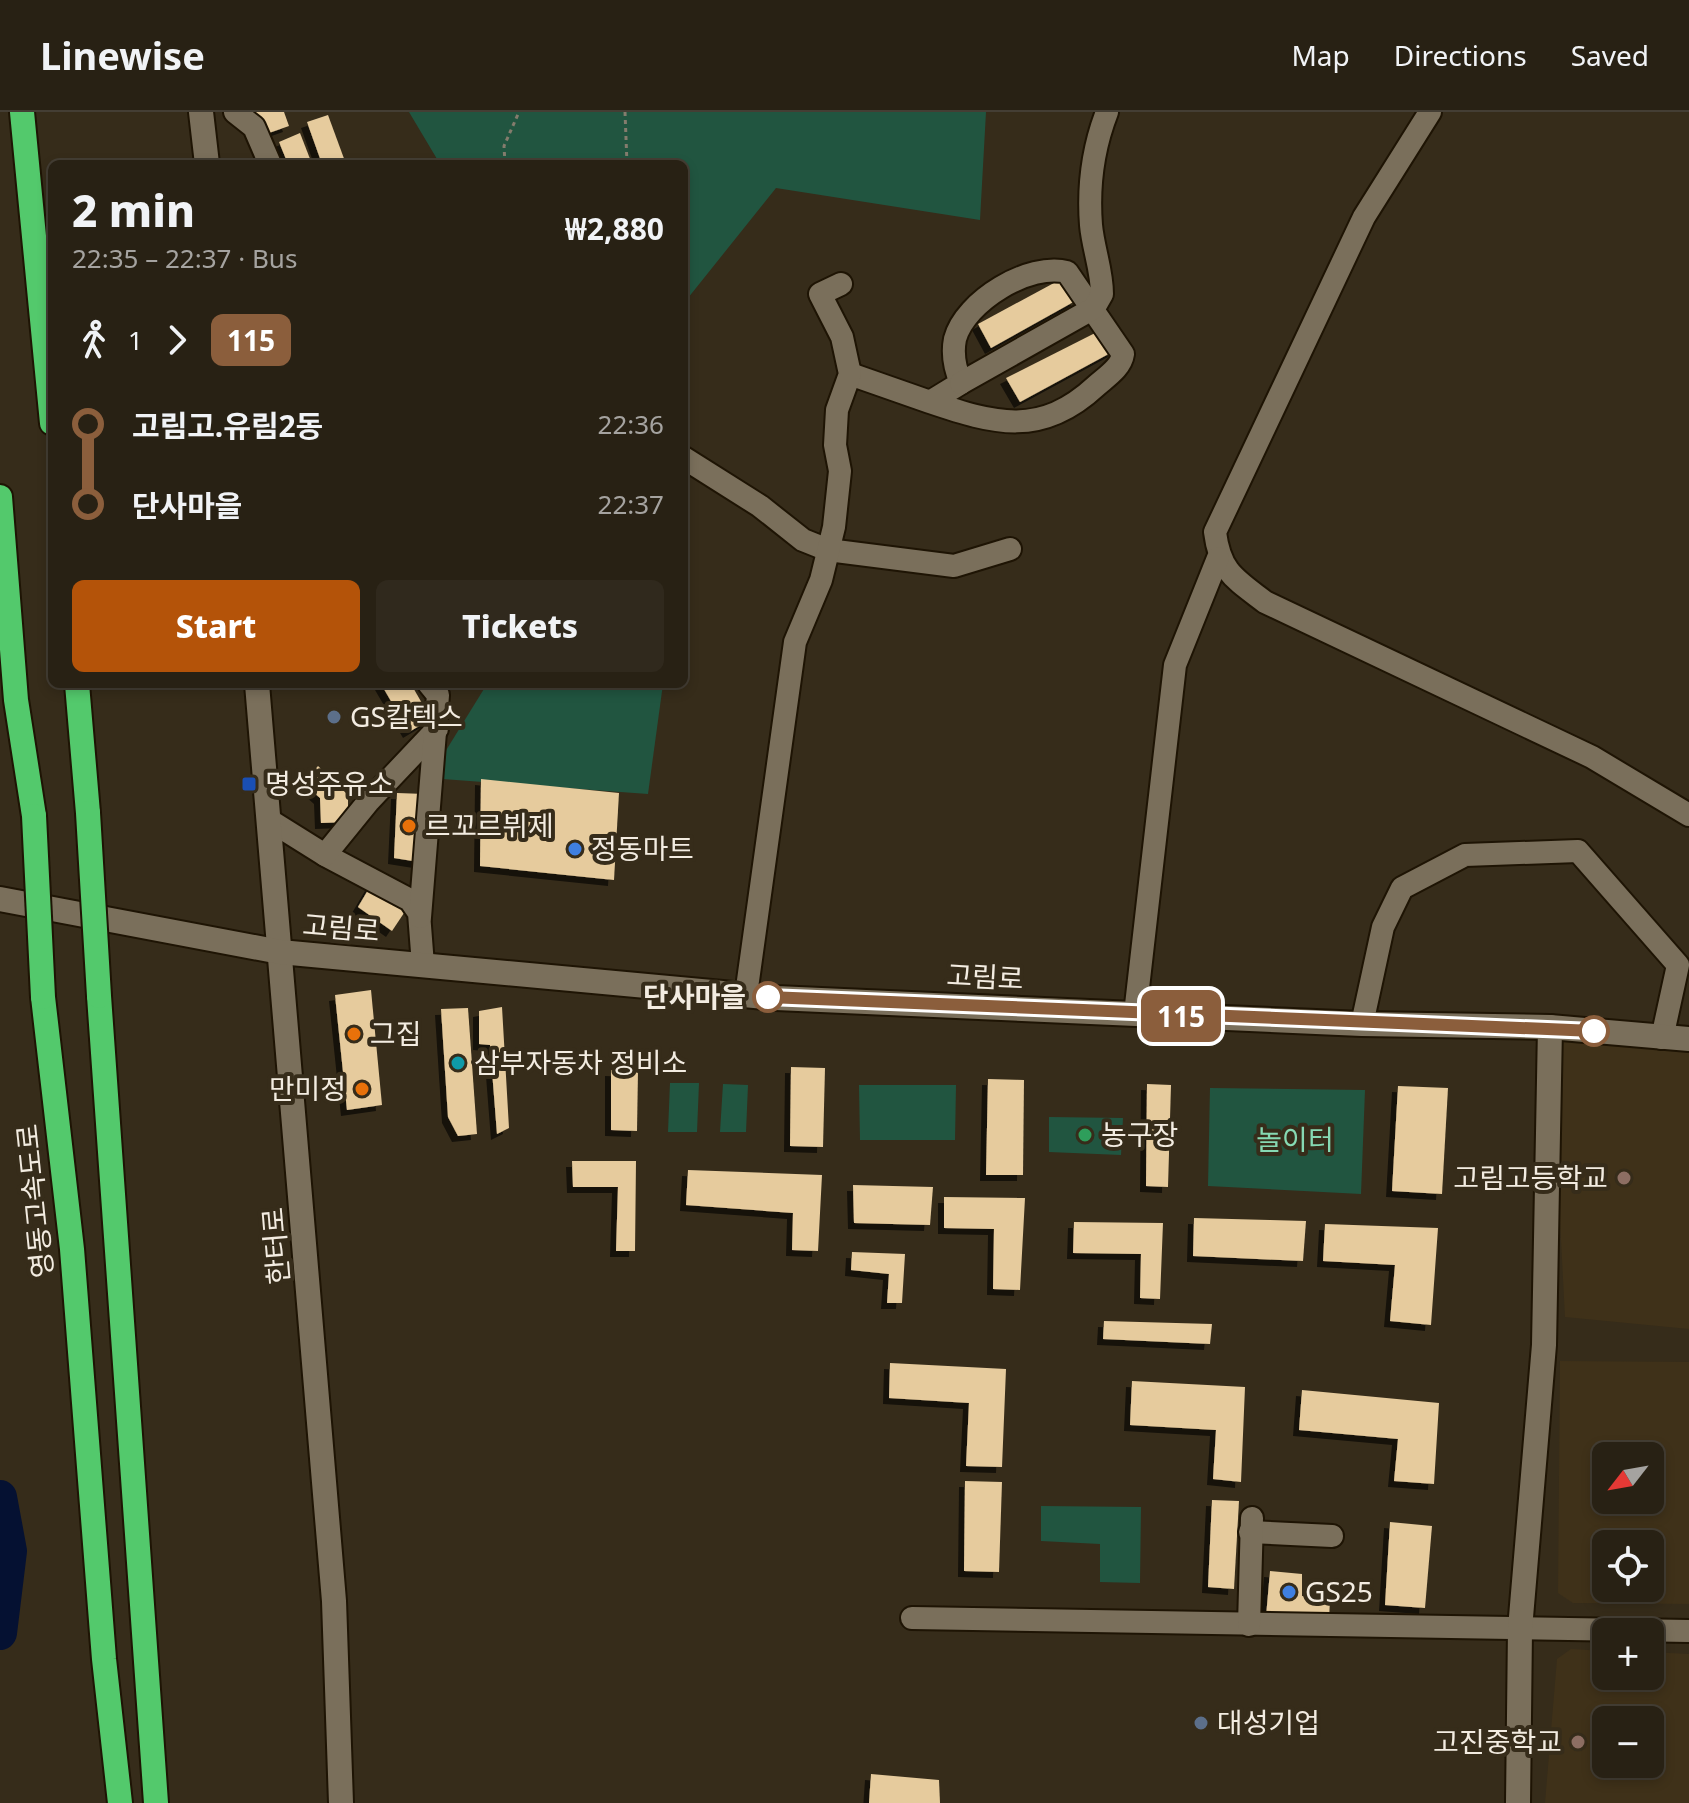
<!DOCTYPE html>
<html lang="en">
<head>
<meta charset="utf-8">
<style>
	:root { --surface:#282114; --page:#30291d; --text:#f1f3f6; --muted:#a5a3a0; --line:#443e34; --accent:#b45309 }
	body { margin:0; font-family:"Noto Sans","Noto Sans KR",sans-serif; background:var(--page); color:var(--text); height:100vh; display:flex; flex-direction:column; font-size:30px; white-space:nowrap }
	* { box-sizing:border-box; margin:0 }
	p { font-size:26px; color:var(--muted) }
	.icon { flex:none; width:44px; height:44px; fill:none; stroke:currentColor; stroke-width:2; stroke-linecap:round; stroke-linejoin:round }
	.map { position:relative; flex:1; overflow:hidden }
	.drawer { position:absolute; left:48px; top:48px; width:640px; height:528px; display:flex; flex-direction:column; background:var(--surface); border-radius:12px; box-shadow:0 4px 12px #0003,0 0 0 2px var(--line) }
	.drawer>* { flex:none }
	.badge { padding:0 16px; border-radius:12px; font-size:28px; line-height:52px }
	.needle { width:52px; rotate:239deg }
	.controls { position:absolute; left:1592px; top:1330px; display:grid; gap:16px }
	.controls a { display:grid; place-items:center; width:72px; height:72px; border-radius:12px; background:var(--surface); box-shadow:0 4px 12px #0003,0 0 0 2px var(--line); font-size:40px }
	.map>.badge { position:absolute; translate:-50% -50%; box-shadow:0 0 0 4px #fff }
	.legs { display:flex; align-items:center; gap:12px; height:88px; padding:0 24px; font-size:26px }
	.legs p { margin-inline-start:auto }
	.summary { display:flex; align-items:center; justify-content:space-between; height:136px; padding:0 24px }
	h1 { font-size:44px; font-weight:800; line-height:60px }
	.primary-button { display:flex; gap:16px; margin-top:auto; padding:16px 24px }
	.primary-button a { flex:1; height:92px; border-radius:12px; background:var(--accent); color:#fff; font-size:32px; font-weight:800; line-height:92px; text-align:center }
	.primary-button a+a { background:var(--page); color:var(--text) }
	ul { padding:0 24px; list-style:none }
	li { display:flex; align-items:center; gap:28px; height:80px; font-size:30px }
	li i { display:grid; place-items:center; width:12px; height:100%; margin:0 10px; background:currentColor }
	li i::after { content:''; width:20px; height:20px; margin:-10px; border:6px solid; border-radius:50%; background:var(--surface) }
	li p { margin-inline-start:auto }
	li:first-child i { background:linear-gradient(#0000 50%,currentColor 0) }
	li:last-child i { background:linear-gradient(currentColor 50%,#0000 0) }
	header { display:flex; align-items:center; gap:48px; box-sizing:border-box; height:112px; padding:0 40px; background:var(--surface); border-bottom:2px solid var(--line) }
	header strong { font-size:38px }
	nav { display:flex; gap:44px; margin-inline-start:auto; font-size:28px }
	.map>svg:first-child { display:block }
	.built { fill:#3f3119; fill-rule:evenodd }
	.green { fill:#215540 }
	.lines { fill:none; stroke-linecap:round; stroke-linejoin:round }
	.river { stroke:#051132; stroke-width:34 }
	.building { fill:#e6cb9d; filter:url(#shadow) }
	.street-casing { stroke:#1e1404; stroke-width:26 }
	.secondary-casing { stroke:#1e1404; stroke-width:28 }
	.highway-casing { stroke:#1e1404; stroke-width:28 }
	.path { stroke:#847c6d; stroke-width:3; stroke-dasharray:4 4; stroke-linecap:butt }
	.street { stroke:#7a6f5b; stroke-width:22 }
	.secondary { stroke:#7a6f5b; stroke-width:24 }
	.highway { stroke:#53c96c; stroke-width:24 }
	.highway-bridge-casing { stroke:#1e1404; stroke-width:28; stroke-linecap:butt }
	.highway-bridge { stroke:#53c96c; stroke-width:24 }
	.line-1-casing { stroke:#fff; stroke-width:18 }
	.line-1 { stroke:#8b5e3c; stroke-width:12 }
	.service-dot { fill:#5c6f8a; stroke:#362c1a; stroke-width:3 }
	.transit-dot { fill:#1a4fb4; stroke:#362c1a; stroke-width:3 }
	.food-dot { fill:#e8710a; stroke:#362c1a; stroke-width:3 }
	.shop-dot { fill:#3f7fe0; stroke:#362c1a; stroke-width:3 }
	.stop-1-dot { fill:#fff; stroke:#8b5e3c; stroke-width:4 }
	.culture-dot { fill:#0f9aa8; stroke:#362c1a; stroke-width:3 }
	.leisure-dot { fill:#2e9e5b; stroke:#362c1a; stroke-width:3 }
	.education-dot { fill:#8d6e63; stroke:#362c1a; stroke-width:3 }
	.labels { text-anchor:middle; stroke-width:8; stroke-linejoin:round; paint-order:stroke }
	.poi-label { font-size:28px; fill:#f3ece1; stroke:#362c1a; text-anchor:start }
	.street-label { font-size:28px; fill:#f3ece1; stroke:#362c1a }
	.stop-label { font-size:28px; font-weight:bold; fill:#f3ece1; stroke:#362c1a; text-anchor:end }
	.park-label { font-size:28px; fill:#86d9b3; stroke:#362c1a }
</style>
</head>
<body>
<header>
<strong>Linewise</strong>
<nav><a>Map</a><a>Directions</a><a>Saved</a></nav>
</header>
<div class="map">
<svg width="1689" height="1691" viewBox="0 0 1689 1691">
	<defs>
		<filter id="shadow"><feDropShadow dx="-6" dy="6" stdDeviation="0" flood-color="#0009"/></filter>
	</defs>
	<rect width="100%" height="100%" fill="#362c1a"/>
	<g class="built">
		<polygon points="1550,915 1689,927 1689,1217 1565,1205"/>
		<path d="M1560 1249 1689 1250V1492L1573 1491 1558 1481ZM1606 1344H1650V1388H1606ZM1650 1432V1476H1606V1432Z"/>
		<path d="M1571 1537 1606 1539V1564H1650V1540L1689 1542V1691H1545L1557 1547ZM1606 1608H1650V1652H1606Z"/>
	</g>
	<g class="green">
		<polygon points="409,0 986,0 980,108 776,76 684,191 684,52 440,52"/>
		<polygon points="487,572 663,572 648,682 429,666"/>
		<polygon points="670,971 699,971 697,1020 668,1020"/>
		<polygon points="723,972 748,973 746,1020 720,1020"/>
		<polygon points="859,973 956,973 955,1028 860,1028"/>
		<polygon points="1210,976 1365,978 1361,1082 1208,1074"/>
		<polygon points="1049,1005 1123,1006 1121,1043 1049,1040"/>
		<polygon points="1041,1394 1141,1395 1140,1471 1100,1470 1100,1432 1041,1429"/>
	</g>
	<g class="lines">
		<polyline class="river" points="0,1385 10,1439 0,1521"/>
	</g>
	<g class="building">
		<polygon points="255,0 284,0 289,14 263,23"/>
		<polygon points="328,3 346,52 322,52 307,10"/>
		<polygon points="300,21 312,52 288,52 279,30"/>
		<polygon points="1065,165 1077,188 991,236 978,212"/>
		<polygon points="1103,217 1114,239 1020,290 1006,266"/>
		<polygon points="381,572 411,572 431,607 409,620"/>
		<polygon points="318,654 348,683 348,710 321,711 320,686 303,671"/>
		<polygon points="481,667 619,681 614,768 480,754"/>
		<polygon points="397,681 425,682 419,750 394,746"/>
		<polygon points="371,773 406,798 392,819 358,795"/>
		<polygon points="371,878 382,993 347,998 335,883"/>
		<polygon points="502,895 509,1016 497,1022 490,933 479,932 479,899"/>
		<polygon points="468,896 477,1022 458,1024 448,1005 441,897"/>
		<polygon points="791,955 825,956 823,1035 790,1034"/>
		<polygon points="611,958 638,959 637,1019 611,1018"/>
		<polygon points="988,967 1024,968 1023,1063 986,1063"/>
		<polygon points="1147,972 1171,973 1168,1075 1146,1074"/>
		<polygon points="1398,974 1448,976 1442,1082 1392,1079"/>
		<polygon points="572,1049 636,1049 635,1139 616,1139 618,1075 573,1075"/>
		<polygon points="688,1058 822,1063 818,1139 792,1138 793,1101 686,1093"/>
		<polygon points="853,1073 933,1075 930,1113 854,1111"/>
		<polygon points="944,1085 1025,1086 1020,1178 993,1177 994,1117 944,1116"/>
		<polygon points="1194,1106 1306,1109 1303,1149 1193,1144"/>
		<polygon points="1074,1110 1163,1111 1160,1187 1140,1186 1141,1142 1073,1141"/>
		<polygon points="1325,1112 1438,1116 1431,1213 1390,1209 1395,1153 1323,1149"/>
		<polygon points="852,1140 905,1142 902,1191 887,1191 889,1162 851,1158"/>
		<polygon points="1104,1209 1212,1212 1210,1232 1103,1227"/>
		<polygon points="890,1251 1006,1257 1002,1355 966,1354 969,1291 889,1286"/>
		<polygon points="1132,1269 1245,1275 1241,1370 1213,1367 1216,1318 1130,1313"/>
		<polygon points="1302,1278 1439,1291 1434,1372 1394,1369 1398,1327 1299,1318"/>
		<polygon points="965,1369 1002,1370 999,1460 964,1459"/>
		<polygon points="1212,1388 1239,1389 1234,1477 1208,1475"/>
		<polygon points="1390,1410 1432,1414 1425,1496 1385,1493"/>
		<polygon points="1270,1459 1302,1462 1302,1484 1330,1487 1329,1509 1266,1505"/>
		<polygon points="871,1662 939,1668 940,1691 869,1691"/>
	</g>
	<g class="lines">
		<g class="street-casing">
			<g id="street">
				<polyline points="235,0 254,15 270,52"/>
				<path d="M1430 0 1364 105 1215 420C1220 460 1235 467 1265 490L1592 645 1689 703"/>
				<path d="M850 262 930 290 961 271C955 257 952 242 955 227 965 189 1030 150 1067 160L1123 242C1121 256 1106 265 1096 274 1041 325 995 312 930 290"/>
				<path d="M961 271 1094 196 1102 182C1102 158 1093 136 1091 113 1088 74 1093 36 1107 0"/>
				<polyline points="684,346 760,394 803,428 828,438 954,454 1010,437"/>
				<polyline points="269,708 325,743 410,788 419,801 423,853"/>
				<polyline points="325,743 368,690 437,617"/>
				<polyline points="420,805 438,583 429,572"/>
				<polyline points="746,883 795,530 821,468 834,415 840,359 835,333 837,298 850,262 842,225 820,182 841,172"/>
				<polyline points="1135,902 1175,553 1218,446"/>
				<polyline points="1362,912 1383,815 1402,776 1465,743 1578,739 1678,853 1662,926"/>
				<polyline points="1250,1420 1332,1424"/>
				<polyline points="912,1506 1689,1519"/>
				<polyline points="1249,1513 1252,1406"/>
			</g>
		</g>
		<g class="secondary-casing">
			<g id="secondary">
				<polyline points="201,0 207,52"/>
				<polyline points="257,572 334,1489 341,1691"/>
				<polyline points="0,787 280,840 776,886 1362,912 1550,915 1689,927"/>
				<polyline points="1518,1691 1520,1517 1544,1233 1550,915"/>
			</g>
		</g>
		<g class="highway-casing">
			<g id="highway">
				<polyline points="22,0 52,311"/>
				<polyline points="0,385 16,588 34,704"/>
				<polyline points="77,572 88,701"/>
				<polyline points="99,884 156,1691"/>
				<polyline points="43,885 72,1137 104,1547 120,1691"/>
			</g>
		</g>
		<g class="path">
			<polyline points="625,0 627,52"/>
			<polyline points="505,52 504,34 519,0"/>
		</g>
		<use href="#street" class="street"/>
		<use href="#secondary" class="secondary"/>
		<use href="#highway" class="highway"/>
		<g class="highway-bridge-casing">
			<g id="highway-bridge">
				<polyline points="88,701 99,884"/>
				<polyline points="34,704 43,885"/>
			</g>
		</g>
		<use href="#highway-bridge" class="highway-bridge"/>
	</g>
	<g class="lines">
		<g class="line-1-casing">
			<polyline id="line-1" points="768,885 1594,919"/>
		</g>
		<use href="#line-1" class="line-1"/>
	</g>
	<g class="service-dot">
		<circle cx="334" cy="605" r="8"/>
		<circle cx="1201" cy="1611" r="8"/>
	</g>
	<rect class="transit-dot" x="241" y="664" width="16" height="16" rx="4"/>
	<g class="food-dot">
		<circle cx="409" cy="714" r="8"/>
		<circle cx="354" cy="922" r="8"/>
		<circle cx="362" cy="977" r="8"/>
	</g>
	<g class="shop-dot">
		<circle cx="575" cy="737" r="8"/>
		<circle cx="1289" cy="1480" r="8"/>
	</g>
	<g class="stop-1-dot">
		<circle cx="768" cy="885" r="14"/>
		<circle cx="1594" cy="919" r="14"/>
	</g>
	<circle class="culture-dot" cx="458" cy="951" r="8"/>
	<circle class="leisure-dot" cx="1085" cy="1023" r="8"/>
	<g class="education-dot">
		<circle cx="1624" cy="1066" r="8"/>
		<circle cx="1578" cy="1630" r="8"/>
	</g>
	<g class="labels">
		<g class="poi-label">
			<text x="350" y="615">GS칼텍스</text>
			<text x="265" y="682">명성주유소</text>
			<text x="425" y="724">르꼬르뷔제</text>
			<text x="591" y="747">정동마트</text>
			<text x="370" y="932">그집</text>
			<text x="474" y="961">삼부자동차 정비소</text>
			<text x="346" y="987" text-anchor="end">만미정</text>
			<text x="1101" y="1033">농구장</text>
			<text x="1608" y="1076" text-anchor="end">고림고등학교</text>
			<text x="1305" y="1490">GS25</text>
			<text x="1217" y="1621">대성기업</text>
			<text x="1562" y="1640" text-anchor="end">고진중학교</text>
		</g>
		<g class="street-label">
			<text transform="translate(341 816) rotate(5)" y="10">고림로</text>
			<text transform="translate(985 865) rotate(3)" y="10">고림로</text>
			<text transform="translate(35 1089) rotate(-96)" y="10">영동고속도로</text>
			<text transform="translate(276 1134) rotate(-95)" y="10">한터로</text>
		</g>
		<g class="stop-label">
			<text x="746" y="895">단사마을</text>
		</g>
		<g class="park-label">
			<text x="1295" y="1038">놀이터</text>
		</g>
	</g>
</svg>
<div class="controls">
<a><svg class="needle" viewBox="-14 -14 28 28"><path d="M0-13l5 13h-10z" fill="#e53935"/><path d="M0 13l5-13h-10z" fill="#a5a3a0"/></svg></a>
<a><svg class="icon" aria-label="locate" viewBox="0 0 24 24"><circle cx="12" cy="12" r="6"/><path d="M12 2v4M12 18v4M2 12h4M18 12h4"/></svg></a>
<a>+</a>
<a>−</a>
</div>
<b class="badge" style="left:1181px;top:904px;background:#8b5e3c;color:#fff">115</b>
<section class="drawer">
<div class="summary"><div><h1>2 min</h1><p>22:35 – 22:37 · Bus</p></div><b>₩2,880</b></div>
<div class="legs"><svg class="icon" aria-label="walk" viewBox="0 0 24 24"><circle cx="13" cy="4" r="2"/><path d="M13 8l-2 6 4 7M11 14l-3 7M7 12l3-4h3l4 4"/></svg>1<svg class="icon" aria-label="forward" viewBox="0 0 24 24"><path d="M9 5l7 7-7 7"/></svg><b class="badge" style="background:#8b5e3c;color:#fff">115</b></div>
<ul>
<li><i style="color:#8b5e3c"></i><b>고림고.유림2동</b><p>22:36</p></li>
<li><i style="color:#8b5e3c"></i><b>단사마을</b><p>22:37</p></li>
</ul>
<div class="primary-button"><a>Start</a><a>Tickets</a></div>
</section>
</div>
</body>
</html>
